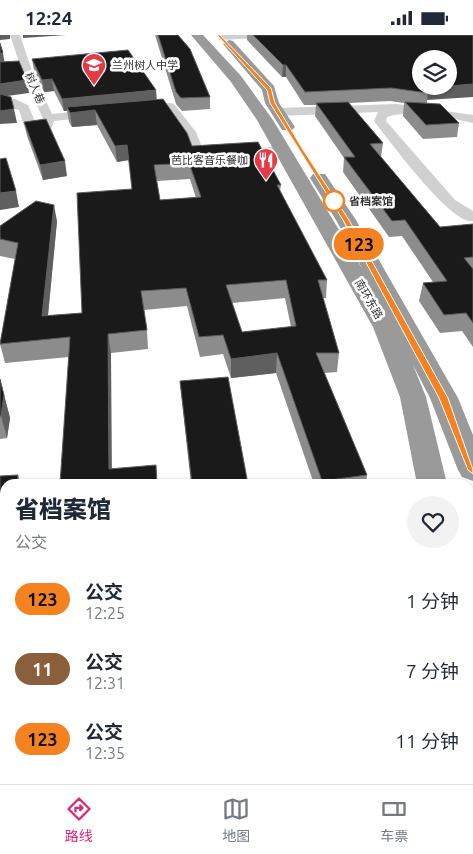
<!DOCTYPE html>
<html lang="zh">
<head>
<meta charset="utf-8">
<style>
	:root { --surface:#fff; --page:#f2f2f3; --text:#1f2937; --muted:#747a83; --line:#e0e1e3; --accent:#db2777 }
	body { margin:0; font-family:Ubuntu,"Noto Sans SC",sans-serif; background:var(--page); color:var(--text); height:100vh; display:flex; flex-direction:column; font-size:19px; white-space:nowrap }
	* { box-sizing:border-box; margin:0 }
	p { font-size:16px; color:var(--muted) }
	.icon { flex:none; width:28px; height:28px; fill:none; stroke:currentColor; stroke-width:2; stroke-linecap:round; stroke-linejoin:round }
	.map { position:relative; flex:1; overflow:hidden }
	.sheet { position:absolute; left:0px; top:444px; width:474px; height:306px; display:flex; flex-direction:column; background:var(--surface); border-radius:15px 15px 0 0; box-shadow:0 1px 4px #0004 }
	.sheet>* { flex:none }
	.badge { padding:0 10px; border-radius:16px; font-size:18px; line-height:32px }
	.tools { position:absolute; left:412px; top:15px; display:grid; gap:10px }
	.tools a { display:grid; place-items:center; width:45px; height:45px; border-radius:50%; background:var(--surface); box-shadow:0 1px 4px #0004; font-size:25px }
	.map>.badge { position:absolute; translate:-50% -50%; box-shadow:0 0 0 2px #fff }
	.round { display:grid; place-items:center; flex:none; width:52px; height:52px; border-radius:26px; background:var(--page) }
	.headline { display:flex; align-items:center; justify-content:space-between; height:85px; padding:0 15px }
	h1 { font-size:24px; font-weight:800; line-height:38px }
	ul { padding:0; list-style:none }
	li { display:flex; align-items:center; gap:15px; height:70px; padding:0 15px }
	li div { flex:1 }
	li b { display:block; font-size:19px }
	li em { font-style:normal }
	li .badge { min-width:55px; font-weight:700; text-align:center }
	.status { display:flex; justify-content:space-between; align-items:center; height:35px; padding:0 25px; background:var(--surface); direction:ltr }
	.status svg { height:14px; fill:currentColor }
	.tabs { display:flex; justify-content:space-around; align-items:center; height:70px; border-top:1px solid var(--line); background:var(--surface); font-size:14px; color:var(--muted) }
	.tabs a { display:grid; justify-items:center; gap:2px }
	.tabs .active { color:var(--accent) }
	.map>svg:first-child { display:block }
	.lines { fill:none; stroke-linecap:round; stroke-linejoin:round }
	.street { fill:#d0d0d0; fill-rule:evenodd }
	.highway { fill:#9a9a9a; fill-rule:evenodd }
	.wall { fill:#8c8c8c; fill-rule:evenodd }
	.shaded-wall { fill:#5f5f5f }
	.building { fill:#1a1a1a; stroke:#5f5f5f; fill-rule:evenodd }
	.line { fill:#f58220; stroke:#fff }
	.stop-dot { fill:#fff; stroke:#f58220; stroke-width:2.5 }
	.labels { text-anchor:middle; stroke-width:5; stroke-linejoin:round; paint-order:stroke }
	.far-poi-label { font-size:11px; fill:#333; stroke:#fff; text-anchor:start }
	.far-street-label { font-size:11px; fill:#333; stroke:#fff }
	.far-stop-label { font-size:11px; font-weight:bold; fill:#333; stroke:#fff; text-anchor:start }
</style>
</head>
<body>
<div class="status"><b>12:24</b><svg viewBox="0 0 49 12"><path d="M0 12V9h3v3zM5 12V6h3v6zM10 12V3h3v9zM15 12V0h3v12zM26 1h20v11H26zM47 4h2v5h-2z"/></svg></div>
<div class="map">
<svg width="473" height="749" viewBox="0 0 473 749">
	<rect width="100%" height="100%" fill="#fff"/>
	<g class="lines">
		<g class="street">
			<polygon points="10,0 20,0 31,33 52,79 97,74 101,75 103,78 101,81 54,86 51,94 26,97 19,75 0,70 0,62 15,64 28,70 36,89 41,88 43,84 21,33"/>
			<polygon points="224,0 264,0 259,3 219,5 219,1"/>
			<polygon points="170,68 174,69 196,97 204,117 283,111 290,115 283,119 194,125 184,98 167,76 139,79 133,75 139,71"/>
			<path d="M397 69 473 80V88C445 82 415 73 387 82L386 86 455 165 473 176V186C452 191 390 106 376 89L374 86 378 77 278 81 272 77 278 73Z"/>
		</g>
		<g class="highway">
			<polygon points="191,0 203,0 241,41 273,85 363,235 336,185 310,143 313,139 325,139 356,185 458,363 473,400 473,446 462,442 458,435 430,363 413,330 426,362 447,449 417,449 400,362 373,292 257,85 231,47"/>
			<polygon points="229,5 233,6 274,51 279,68 295,92 292,95 282,95 265,68 262,55 223,9"/>
			<polygon points="469,620 473,621 473,681 469,680"/>
		</g>
	</g>
	<g class="wall">
		<polygon points="155,0 178,0 210,62 210,74 182,76 176,69"/>
		<polygon points="247,0 473,0 427,65 427,68 459,88 457,102 423,104 403,81 404,68 390,66 349,68 383,108 381,122 440,192 473,189 473,312 462,296 440,298 419,266 423,248 433,247 402,201 389,202 343,137 344,123 315,81 316,70 304,70 286,42 282,42 247,5"/>
		<path d="M32 24 157 65 192 111 281 150 280 156 327 245 326 263H323L339 318 337 337 324 338 367 440 366 449H314L276 338 231 343 223 319 200 322 187 271 144 275 147 295 148 314 111 318 60 449 69 322 5 328 0 309 15 224 0 221V191L57 186 48 281 82 278 132 154 129 125 117 127 97 90 72 92 69 87 67 76H64L54 56 44 57 34 35ZM190 144 196 163 160 165 157 146ZM285 263 291 292 242 297 232 268Z"/>
		<polygon points="24,87 67,141 43,145 27,101"/>
		<polygon points="0,344 10,383 7,403 0,404"/>
		<polygon points="180,346 248,449 191,449 182,366"/>
		<polygon points="0,441 5,449 5,509 0,509"/>
		<polygon points="271,745 350,745 352,749 271,749"/>
	</g>
	<g class="shaded-wall">
		<polygon points="0,0 10,0 10,4 0,5"/>
		<polygon points="23,0 66,0 23,3"/>
		<polygon points="0,18 3,18 5,30 0,30"/>
		<polygon points="283,30 286,30 286,42 282,42"/>
		<polygon points="52,44 54,56 44,57 42,45"/>
		<polygon points="27,45 29,58 0,62 0,49"/>
		<polygon points="473,49 473,62 427,65 428,58 422,53"/>
		<polygon points="156,55 157,67 67,72 67,76 64,76 62,64"/>
		<polygon points="14,74 17,88 0,89 0,76"/>
		<polygon points="95,75 97,90 72,92 70,78"/>
		<polygon points="127,110 129,125 117,127 115,111"/>
		<polygon points="65,126 67,141 43,145 40,130"/>
		<polygon points="16,156 19,172 0,175 0,158"/>
		<polygon points="54,170 57,186 46,300 42,281"/>
		<polygon points="108,299 111,318 112,449 109,434"/>
		<polygon points="277,318 276,338 231,343 231,324"/>
		<polygon points="4,360 10,383 7,403 1,381"/>
		<polygon points="18,440 20,449 17,449"/>
		<polygon points="5,694 5,745 11,745 11,749 2,749"/>
	</g>
	<g class="building">
		<polygon points="158,0 178,0 190,14 210,62 181,63 176,57"/>
		<polygon points="253,0 473,0 473,49 449,51 449,24 421,24 421,51 442,51 422,53 428,58 391,53 305,57 286,30 283,30"/>
		<polygon points="0,8 3,18 0,18"/>
		<polygon points="128,15 156,55 62,64 52,44 42,45 32,24"/>
		<polygon points="19,26 27,45 0,49 0,27"/>
		<polygon points="0,59 11,62 14,74 0,76"/>
		<path d="M163 64 187 98 192 111 258 107 281 150H277L327 245H318L339 318H316L367 440 322 446 277 318 231 324 223 300 199 302 186 253 141 256 147 295 108 299 109 434 156 430 157 449H60L70 302 0 309 18 208 0 204V191L36 166 54 170 42 281 82 278 77 158 132 154 127 110 115 111 95 75 70 78 67 72ZM189 128 201 162 160 165 154 130ZM286 245 296 291 242 297 226 250Z"/>
		<polygon points="348,67 383,108 370,109 440,192 473,189 473,222 464,223 473,234 473,288 466,278 444,280 423,248 447,246 405,185 392,186 344,122 355,122 316,68"/>
		<polygon points="405,67 440,69 459,88 426,90"/>
		<polygon points="46,84 65,126 40,130 24,87"/>
		<polygon points="6,123 16,156 0,158 0,124"/>
		<polygon points="228,342 248,449 192,449 180,346"/>
		<polygon points="0,344 4,360 1,381 0,381"/>
		<polygon points="18,440 17,449 5,449 5,485 0,486 0,441"/>
		<polygon points="0,675 5,675 5,694 2,749 0,749"/>
		<polygon points="111,745 186,745 187,749 111,749"/>
		<polygon points="277,745 350,745 352,749 278,749"/>
	</g>
	<polygon class="line" points="217,0 220,0 271,53 275,68 302,113 349,185 448,363 473,435 473,439 468,435 439,363 343,185 270,68 267,55"/>
	<defs>
		<g id="school-pin" transform="scale(1.25)"><path d="M0 17L-7.5 6A9.5 9.5 0 1 1 7.5 6Z" fill="#e63946" stroke="#fff"/><path d="M0-5L7-2L0 1L-7-2ZM-4 1L0 2.5L4 1V4Q0 6-4 4Z" fill="#fff"/></g>
		<g id="restaurant-pin" transform="scale(1.25)"><path d="M0 17L-7.5 6A9.5 9.5 0 1 1 7.5 6Z" fill="#e63946" stroke="#fff"/><path d="M-5-6h1v4h1v-4h1v4h1v-4h1v5L-1.5 .5V6h-2V.5L-5-1ZM5-6V6H3V1.5H1.5Q1.5-4 5-6Z" fill="#fff"/></g>
	</defs>
	<g fill-rule="evenodd">
		<use href="#school-pin" x="94" y="30"/>
		<use href="#restaurant-pin" x="266" y="125"/>
	</g>
	<circle class="stop-dot" cx="334" cy="166" r="10"/>
	<g class="labels">
		<g class="far-poi-label">
			<text x="112" y="34">兰州树人中学</text>
			<text x="248" y="129" text-anchor="end">芭比客音乐餐咖</text>
		</g>
		<g class="far-street-label">
			<text transform="translate(35 53) rotate(66)" y="4">树人巷</text>
			<text transform="translate(369 264) rotate(60)" y="4">南环东路</text>
		</g>
		<g class="far-stop-label">
			<text x="349" y="170">省档案馆</text>
		</g>
	</g>
</svg>
<div class="tools">
<a><svg class="icon" aria-label="layers" viewBox="0 0 24 24"><path d="M12 4l9 5-9 5-9-5zM3 14l9 5 9-5"/></svg></a>
</div>
<b class="badge" style="left:359px;top:209px;background:#f58220;color:#111">123</b>
<section class="sheet">
<div class="headline"><div><h1>省档案馆</h1><p>公交</p></div><a class="round"><svg class="icon" aria-label="heart" viewBox="0 0 24 24"><path d="M12 20l-8-8c-3-5 5-10 8-4 3-6 11-1 8 4z"/></svg></a></div>
<ul>
<li><span class="badge" style="background:#f58220;color:#111">123</span><div><b>公交</b><p>12:25</p></div><em>1 分钟</em></li>
<li><span class="badge" style="background:#8b5e3c;color:#fff">11</span><div><b>公交</b><p>12:31</p></div><em>7 分钟</em></li>
<li><span class="badge" style="background:#f58220;color:#111">123</span><div><b>公交</b><p>12:35</p></div><em>11 分钟</em></li>
</ul>
</section>
</div>
<nav class="tabs">
<a class="active"><svg class="icon" aria-label="directions" viewBox="0 0 24 24"><path d="M12 3l9 9-9 9-9-9zM9 14v-3h6M13 9l2 2-2 2"/></svg>路线</a>
<a><svg class="icon" aria-label="map" viewBox="0 0 24 24"><path d="M3 6l6-2 6 2 6-2v14l-6 2-6-2-6 2zM9 4v14M15 6v14"/></svg>地图</a>
<a><svg class="icon" aria-label="tickets" viewBox="0 0 24 24"><path d="M3 7h18v10H3zM15 7v10"/></svg>车票</a>
</nav>
</body>
</html>
